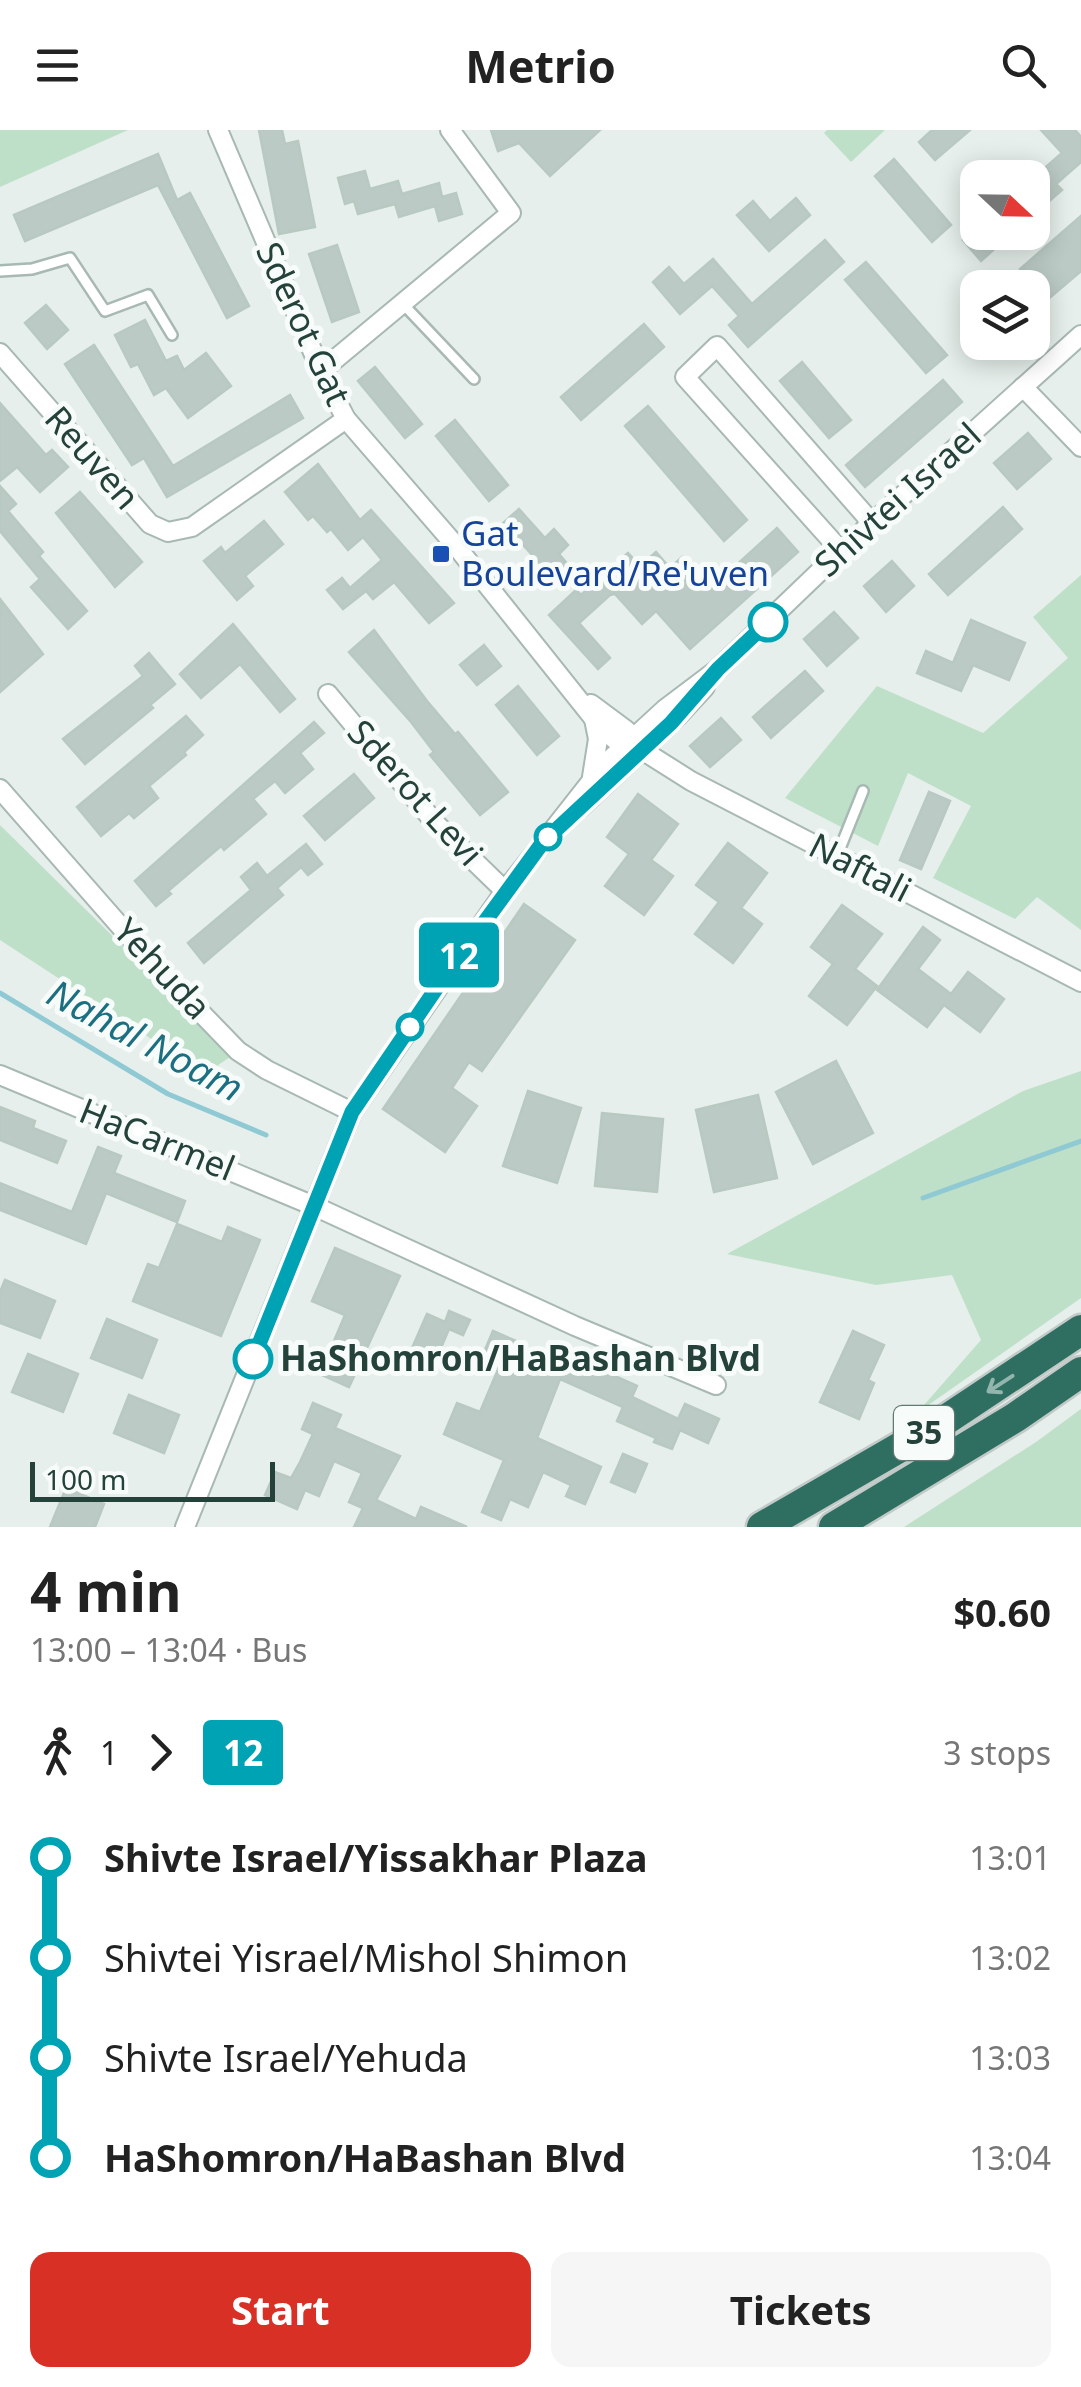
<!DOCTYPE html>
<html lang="en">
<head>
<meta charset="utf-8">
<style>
	:root { --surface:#fff; --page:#f6f6f6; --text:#222; --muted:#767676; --accent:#d93025 }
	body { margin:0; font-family:"Noto Sans",sans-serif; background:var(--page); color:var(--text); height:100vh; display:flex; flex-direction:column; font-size:38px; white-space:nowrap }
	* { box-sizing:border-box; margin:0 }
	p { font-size:32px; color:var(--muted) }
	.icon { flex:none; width:55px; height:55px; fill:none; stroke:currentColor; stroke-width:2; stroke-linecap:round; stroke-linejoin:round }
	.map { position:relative; height:1397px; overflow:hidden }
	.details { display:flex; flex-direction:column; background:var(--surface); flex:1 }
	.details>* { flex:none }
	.badge { padding:0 20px; border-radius:8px; font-size:35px; line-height:65px }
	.needle { width:65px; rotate:112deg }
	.buttons { position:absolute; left:960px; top:30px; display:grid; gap:20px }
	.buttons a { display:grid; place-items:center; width:90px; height:90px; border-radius:20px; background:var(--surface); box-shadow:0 5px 25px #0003; font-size:50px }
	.scale { position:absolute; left:30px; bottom:25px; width:245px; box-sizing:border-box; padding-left:10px; border:5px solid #24423a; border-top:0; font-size:28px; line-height:35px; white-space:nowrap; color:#24423a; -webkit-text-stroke:8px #f7fbf9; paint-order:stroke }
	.map>.badge { position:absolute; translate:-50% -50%; box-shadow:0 0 0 5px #fff }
	.legs { display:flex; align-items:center; gap:15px; height:110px; padding:0 30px; font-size:32px }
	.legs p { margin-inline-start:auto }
	.head { display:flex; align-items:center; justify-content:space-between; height:170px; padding:0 30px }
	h1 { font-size:55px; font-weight:700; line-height:75px }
	.cta { display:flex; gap:20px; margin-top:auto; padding:20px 30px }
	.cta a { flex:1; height:115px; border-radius:20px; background:var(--accent); color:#fff; font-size:40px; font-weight:700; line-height:115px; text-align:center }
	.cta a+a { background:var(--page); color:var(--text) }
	ul { padding:0 30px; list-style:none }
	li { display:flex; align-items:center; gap:35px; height:100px; font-size:38px }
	li i { display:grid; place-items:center; width:15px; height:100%; margin:0 12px; background:currentColor }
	li i::after { content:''; width:25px; height:25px; margin:-12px; border:8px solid; border-radius:50%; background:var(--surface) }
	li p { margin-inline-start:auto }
	li:first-child i { background:linear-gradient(#0000 50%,currentColor 0) }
	li:last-child i { background:linear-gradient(currentColor 50%,#0000 0) }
	header { display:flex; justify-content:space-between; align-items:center; height:130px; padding:0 30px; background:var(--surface); font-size:45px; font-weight:700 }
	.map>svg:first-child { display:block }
	.green { fill:#bfe0c8 }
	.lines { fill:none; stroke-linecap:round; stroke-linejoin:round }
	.stream { stroke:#8ec9d4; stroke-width:5 }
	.building { fill:#bbcac4; stroke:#b8c9c2; stroke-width:2.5 }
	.lane-casing { stroke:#a8b8b2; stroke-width:14 }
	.street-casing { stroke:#a8b8b2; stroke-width:22 }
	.highway-casing { stroke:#c2cac8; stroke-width:35 }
	.lane { stroke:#fff; stroke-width:9 }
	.street { stroke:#fff; stroke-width:18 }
	.highway { stroke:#2f6f62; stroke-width:30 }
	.oneway { stroke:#93b5ae }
	.line-1-casing { stroke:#fff; stroke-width:22 }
	.line-1 { stroke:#00a3b4; stroke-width:15 }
	.transit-dot { fill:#1a4fb4; stroke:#f7fbf9; stroke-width:4 }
	.stop-1-dot { fill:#fff; stroke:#00a3b4; stroke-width:5 }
	.labels { text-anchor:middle; stroke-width:10; stroke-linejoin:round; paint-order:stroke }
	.shield { fill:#f7fbf9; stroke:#637a73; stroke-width:2.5 }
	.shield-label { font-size:32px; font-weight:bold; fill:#24423a }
	.street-label { font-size:35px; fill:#24423a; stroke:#f7fbf9 }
	.transit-label { font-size:35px; fill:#164399; stroke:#f7fbf9; text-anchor:start }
	.stop-label { font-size:35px; font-weight:bold; fill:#24423a; stroke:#f7fbf9; text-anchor:start }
	.water-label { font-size:38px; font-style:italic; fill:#1c6f80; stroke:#f7fbf9 }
</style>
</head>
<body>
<header><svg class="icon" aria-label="menu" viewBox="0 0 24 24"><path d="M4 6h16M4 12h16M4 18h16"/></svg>Metrio<svg class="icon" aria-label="search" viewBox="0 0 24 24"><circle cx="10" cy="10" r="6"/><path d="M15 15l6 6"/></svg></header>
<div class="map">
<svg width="1081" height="1397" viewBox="0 0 1081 1397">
	<rect width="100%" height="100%" fill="#e6efeb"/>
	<g class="green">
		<polygon points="0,0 128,0 0,57"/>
		<polygon points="827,0 885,0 851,32 824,3"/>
		<polygon points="1081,445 1081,800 1037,767 1015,789 933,748 971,676 908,643 878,716 785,668 877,556 983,603 1068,528 1033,487"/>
		<polygon points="0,695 233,925 205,944 0,810"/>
		<polygon points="1081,941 1081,1168 917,1283 981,1210 952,1145 876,1155 727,1124 1023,961"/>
		<polygon points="1081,1279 1081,1397 904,1397 1036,1312"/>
	</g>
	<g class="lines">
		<g class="stream">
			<polyline points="0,863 168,964 266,1005"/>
			<polyline points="923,1068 1081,1011"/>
		</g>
	</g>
	<g class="building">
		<polygon points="259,0 282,0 285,14 298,11 315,97 279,104"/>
		<polygon points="491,0 600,0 550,46 519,13 498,21"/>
		<polygon points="932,0 970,0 935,30 919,12"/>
		<polygon points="1041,0 1075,0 1081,7 1081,32 1056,54 1062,60 1032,86 1032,49 1062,23"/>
		<polygon points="158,24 177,70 190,63 249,176 227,188 158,55 25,111 14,85"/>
		<polygon points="894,29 951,95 932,112 875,46"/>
		<polygon points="365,41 370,59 398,51 402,64 439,53 442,67 456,63 462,84 439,91 435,76 399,87 395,74 358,84 354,71 345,74 338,48"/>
		<polygon points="796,68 810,85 769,121 737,85 753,71 770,91"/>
		<polygon points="1081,86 1081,141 1047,170 1020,139"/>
		<polygon points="971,102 1013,102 981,131 963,110"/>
		<polygon points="825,110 844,132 748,217 729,195 739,186 712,156 680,184 653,152 669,137 684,154 713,129 752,174"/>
		<polygon points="337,115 359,182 332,192 309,124"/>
		<polygon points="866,132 947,225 926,243 845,150"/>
		<polygon points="46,175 68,200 47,219 25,193"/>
		<polygon points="145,190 166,231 177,226 184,240 206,223 231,256 188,288 166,258 154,265 138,234 131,237 115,205"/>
		<polygon points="644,194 664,217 581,290 561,267"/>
		<polygon points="94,215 173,336 290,265 303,288 167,367 144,328 132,335 65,234"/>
		<polygon points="802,232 851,290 829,308 780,251"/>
		<polygon points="375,237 422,294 405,308 358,251"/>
		<polygon points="943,250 962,272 865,357 846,335"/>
		<polygon points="0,273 46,325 52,320 68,337 40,362 17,337 0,351"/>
		<polygon points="648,276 747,390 724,411 625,296"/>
		<polygon points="455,290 508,355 489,371 436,306"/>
		<polygon points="1028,303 1051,329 1017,359 994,333"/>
		<polygon points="318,334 360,390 371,380 454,473 429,493 394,452 373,469 366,461 343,479 327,460 342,448 350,458 382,430 363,407 348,420 331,399 327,402 313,386 308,390 285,362"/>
		<polygon points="0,356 16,374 8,381 43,422 39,426 87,481 68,499 31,457 40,449 0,401"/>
		<polygon points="80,362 142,432 115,457 56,383"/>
		<polygon points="1003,377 1022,399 948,465 929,444"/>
		<polygon points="519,379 545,408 554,399 568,415 559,424 571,438 556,451 503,393"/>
		<polygon points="264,391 283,414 245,446 253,456 237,470 204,431 221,417 225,423"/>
		<polygon points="777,398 798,422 690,519 656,481 642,494 615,464 610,465 579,493 610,528 598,539 549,485 576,460 581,465 628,423 640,436 656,422 670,438 682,427 710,459"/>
		<polygon points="892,431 914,456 886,482 864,456"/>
		<polygon points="0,469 43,524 0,562"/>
		<polygon points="834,482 858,508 827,536 804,509"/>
		<polygon points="971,490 1025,513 1009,550 973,535 961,561 917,543 926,521 953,533"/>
		<polygon points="233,494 295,569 280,582 240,534 201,568 180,544"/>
		<polygon points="374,500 427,571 455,604 458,602 508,662 480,685 430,625 434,622 411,592 349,522"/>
		<polygon points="484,515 501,536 477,555 460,535"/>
		<polygon points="149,523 175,554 150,575 153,578 85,634 63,609 143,546 135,536"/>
		<polygon points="805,541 823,561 771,608 753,587"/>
		<polygon points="518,556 559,606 537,625 496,575"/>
		<polygon points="186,586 203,605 184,622 186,625 149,656 158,668 134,688 129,683 101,706 77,677"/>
		<polygon points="721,588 741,610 710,637 690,616"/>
		<polygon points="314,592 324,603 300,623 313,639 285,663 275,651 253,669 266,684 224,720 221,716 168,761 171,764 156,776 135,751"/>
		<polygon points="354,644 374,668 325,710 304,686"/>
		<polygon points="929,662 950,671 921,739 900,730"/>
		<polygon points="638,664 678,694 651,730 673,746 644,785 605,756 629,724 607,707"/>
		<polygon points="728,713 767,743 741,778 762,794 733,833 695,804 719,772 696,755"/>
		<polygon points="306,714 322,734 308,745 301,737 277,758 283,765 204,833 188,813 251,760 241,747 257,733 267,746"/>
		<polygon points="524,774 575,810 482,941 469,932 452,958 477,976 445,1022 383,979"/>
		<polygon points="842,775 882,804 855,839 877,856 847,895 809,866 833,834 811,817"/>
		<polygon points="923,797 940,810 918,839 951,864 968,842 1004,869 980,902 944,875 927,897 877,860"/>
		<polygon points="836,931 873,1003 813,1034 776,962"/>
		<polygon points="528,961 581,978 557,1053 503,1036"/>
		<polygon points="758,965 777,1048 714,1062 696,980"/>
		<polygon points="0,977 35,991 33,998 66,1011 57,1033 0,1010"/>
		<polygon points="602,983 663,989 657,1062 595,1056"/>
		<polygon points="98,1017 121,1026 114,1043 185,1071 177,1092 106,1063 86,1114 0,1080 0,1053 72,1082"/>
		<polygon points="177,1094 222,1112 228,1097 260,1110 221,1206 133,1171 148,1134 159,1138"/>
		<polygon points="335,1118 400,1146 349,1257 320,1244 345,1185 312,1171"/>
		<polygon points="5,1150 55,1171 40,1208 0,1193 0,1162"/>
		<polygon points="449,1181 470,1190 463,1205 449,1199 437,1227 413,1216 427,1184 445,1192"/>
		<polygon points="107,1189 157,1210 142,1248 91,1228"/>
		<polygon points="493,1201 516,1211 513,1218 542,1231 548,1216 637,1256 632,1267 678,1289 685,1274 719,1289 708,1313 680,1300 672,1319 654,1312 656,1308 617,1291 623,1277 560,1249 537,1308 601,1337 585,1374 566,1366 571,1355 543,1342 528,1377 510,1369 501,1390 482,1382 504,1330 444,1304 457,1273 480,1282 502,1230 484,1222"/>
		<polygon points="853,1201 884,1215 868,1250 874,1253 859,1289 820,1272"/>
		<polygon points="28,1224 78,1244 63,1282 12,1262"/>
		<polygon points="129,1265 179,1285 164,1323 114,1303"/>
		<polygon points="313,1273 341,1285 335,1298 400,1326 376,1370 416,1389 421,1377 467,1397 354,1397 363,1378 349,1372 362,1343 334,1331 319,1366 305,1360 297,1379 265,1365 275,1342 291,1348 300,1332 313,1304 302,1299"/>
		<polygon points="623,1324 647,1334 635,1362 611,1352"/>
		<polygon points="66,1358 104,1374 95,1397 50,1397"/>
	</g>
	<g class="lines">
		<g class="lane-casing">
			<g id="lane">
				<polyline points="0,141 32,139 70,128 105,181 148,165 172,205"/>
				<polyline points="403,174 474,249"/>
				<polyline points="837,726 863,661"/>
			</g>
		</g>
		<g class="street-casing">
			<g id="street">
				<polyline points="218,0 321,241 346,289 456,416 602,599 623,616 642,620 691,651 1081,852"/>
				<polyline points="0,223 150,394 168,402 192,397 346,289"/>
				<polyline points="321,241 511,83 450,0"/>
				<polyline points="1023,257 1081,317"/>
				<polyline points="841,421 685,247 717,216 872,393"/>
				<polyline points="328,564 436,694 505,761"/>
				<polyline points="591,574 626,600 639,616"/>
				<polyline points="592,647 598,609 594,589"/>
				<polyline points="0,659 149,829 238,921 267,940 352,982"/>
				<polyline points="580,678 678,586 705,557"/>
				<polyline points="0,945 314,1076 575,1196 716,1255"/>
				<polyline points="185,1397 352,982 505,761 604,635 665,579 718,539 841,421 1081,205"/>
			</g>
		</g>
		<g class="highway-casing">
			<g id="highway">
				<polyline points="762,1397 935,1297 1081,1200"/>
				<polyline points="834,1397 1016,1287 1081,1242"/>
			</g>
		</g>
		<use href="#lane" class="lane"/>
		<use href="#street" class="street"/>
		<use href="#highway" class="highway"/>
	</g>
	<defs><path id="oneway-shaft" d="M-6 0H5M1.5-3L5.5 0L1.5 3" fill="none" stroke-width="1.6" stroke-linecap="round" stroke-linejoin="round" transform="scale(2.5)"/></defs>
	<use class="oneway" href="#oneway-shaft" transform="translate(1000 1254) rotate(147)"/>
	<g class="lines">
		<g class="line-1-casing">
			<polyline id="line-1" points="253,1229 352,982 440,853 543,712 671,593 718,539 768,492"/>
		</g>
		<use href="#line-1" class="line-1"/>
	</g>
	<rect class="transit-dot" x="431" y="414" width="20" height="20" rx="5"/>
	<g class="stop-1-dot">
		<circle cx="768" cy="492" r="18"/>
		<circle cx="548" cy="707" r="12"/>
		<circle cx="410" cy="897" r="12"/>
		<circle cx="253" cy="1229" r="18"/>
	</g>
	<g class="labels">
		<rect class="shield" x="894" y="1276" width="60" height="54" rx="8"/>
		<g class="shield-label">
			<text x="924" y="1314">35</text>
		</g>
		<g class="street-label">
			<text transform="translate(303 194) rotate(65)" y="12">Sderot Gat</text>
			<text transform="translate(92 328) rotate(49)" y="12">Reuven</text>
			<text transform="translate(898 370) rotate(-42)" y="12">Shivtei Israel</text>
			<text transform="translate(415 663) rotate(48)" y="12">Sderot Levi</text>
			<text transform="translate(860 738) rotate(27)" y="12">Naftali</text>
			<text transform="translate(162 839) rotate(47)" y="12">Yehuda</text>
			<text transform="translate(157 1010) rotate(22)" y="12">HaCarmel</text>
		</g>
		<g class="transit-label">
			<text x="461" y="416">Gat<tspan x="461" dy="40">Boulevard/Re'uven</tspan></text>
		</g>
		<g class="stop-label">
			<text x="280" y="1241">HaShomron/HaBashan Blvd</text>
		</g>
		<g class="water-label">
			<text transform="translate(145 911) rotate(28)" y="13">Nahal Noam</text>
		</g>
	</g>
</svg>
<div class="buttons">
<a><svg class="needle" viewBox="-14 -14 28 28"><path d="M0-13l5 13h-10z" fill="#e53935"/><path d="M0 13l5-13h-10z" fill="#767676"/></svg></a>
<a><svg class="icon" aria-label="layers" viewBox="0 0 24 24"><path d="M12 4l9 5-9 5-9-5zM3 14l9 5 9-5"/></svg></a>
</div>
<div class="scale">100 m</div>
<b class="badge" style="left:459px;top:825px;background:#00a3b4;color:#fff">12</b>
</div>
<section class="details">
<div class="head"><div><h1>4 min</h1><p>13:00 – 13:04 · Bus</p></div><b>$0.60</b></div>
<div class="legs"><svg class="icon" aria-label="walk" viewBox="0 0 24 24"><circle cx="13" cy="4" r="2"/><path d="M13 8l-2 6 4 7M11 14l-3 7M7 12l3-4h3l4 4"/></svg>1<svg class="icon" aria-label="forward" viewBox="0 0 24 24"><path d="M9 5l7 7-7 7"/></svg><b class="badge" style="background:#00a3b4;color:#fff">12</b><p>3 stops</p></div>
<ul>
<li><i style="color:#00a3b4"></i><b>Shivte Israel/Yissakhar Plaza</b><p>13:01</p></li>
<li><i style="color:#00a3b4"></i><span>Shivtei Yisrael/Mishol Shimon</span><p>13:02</p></li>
<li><i style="color:#00a3b4"></i><span>Shivte Israel/Yehuda</span><p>13:03</p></li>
<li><i style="color:#00a3b4"></i><b>HaShomron/HaBashan Blvd</b><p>13:04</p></li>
</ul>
<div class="cta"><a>Start</a><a>Tickets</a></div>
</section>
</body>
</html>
